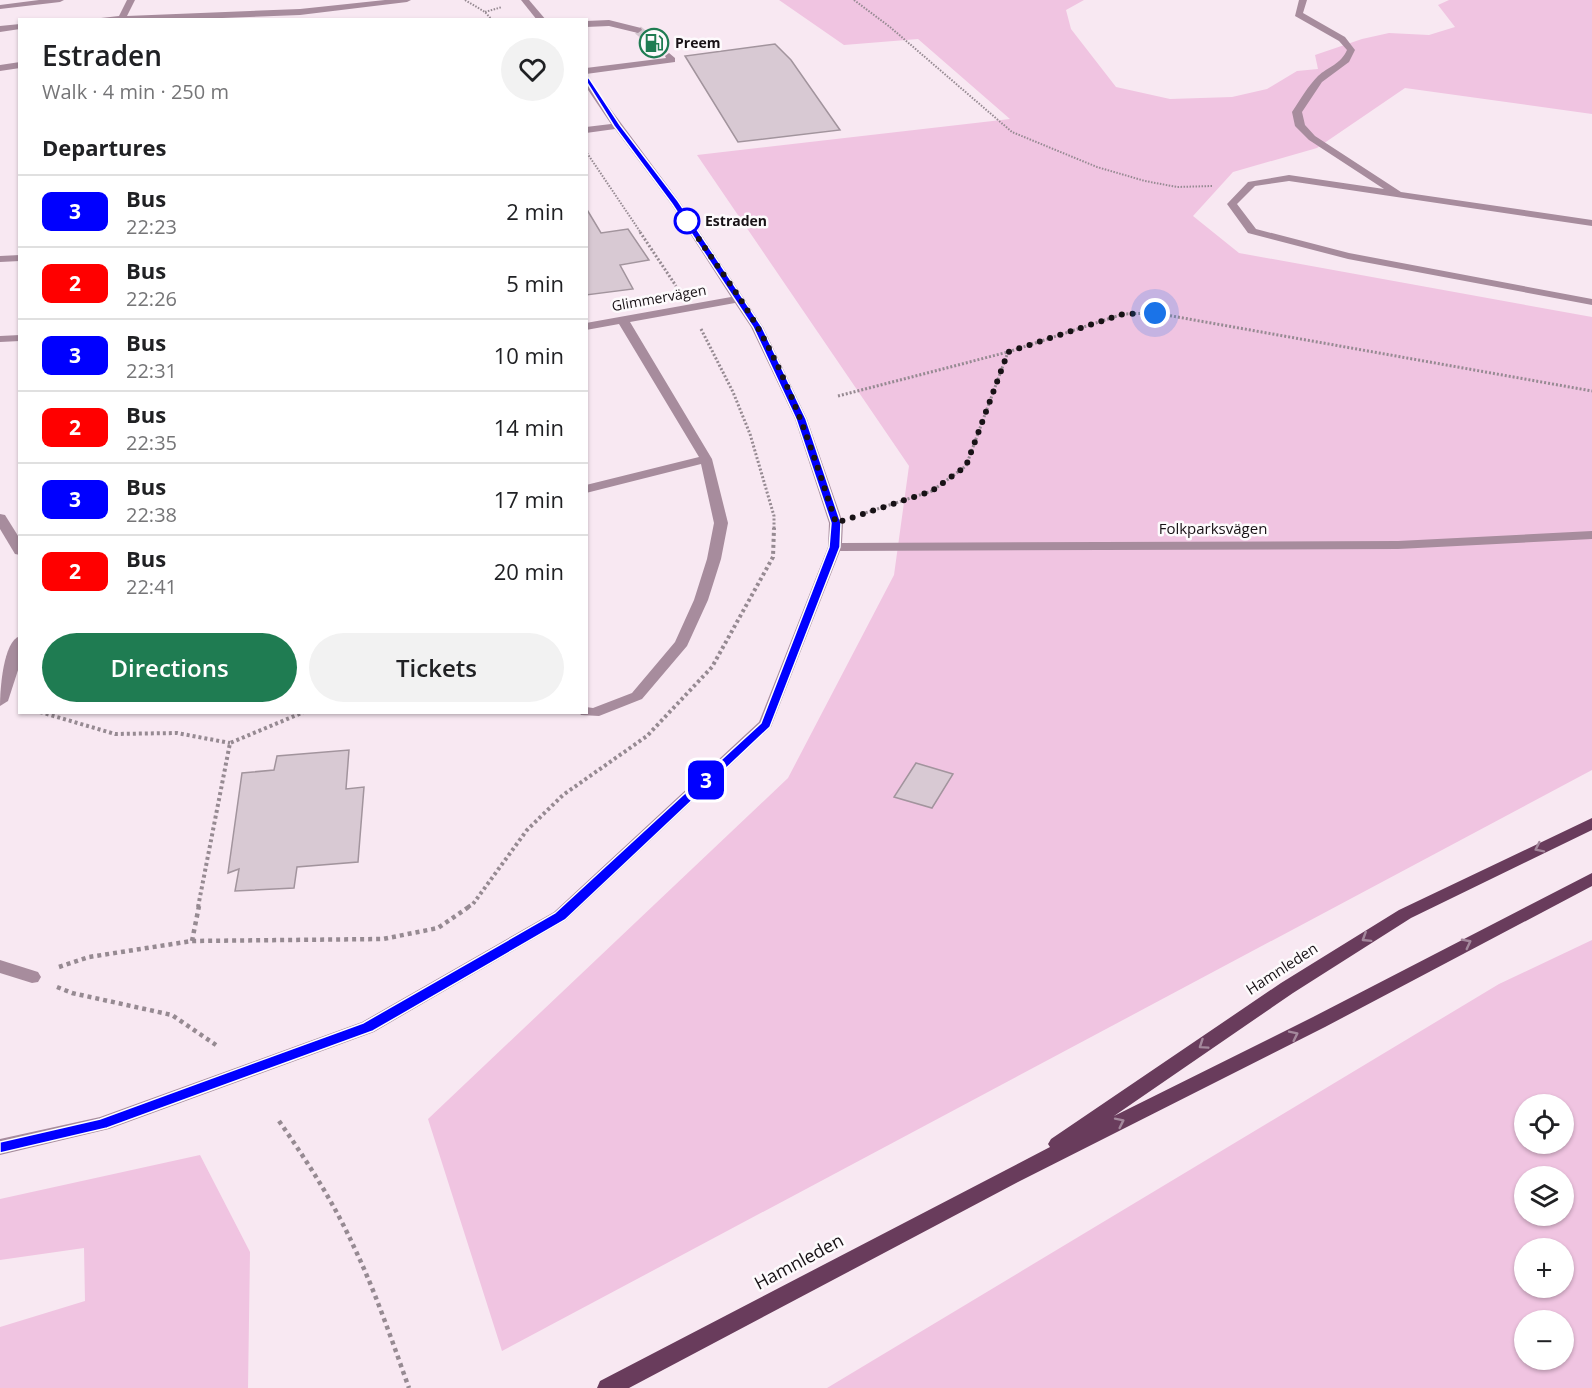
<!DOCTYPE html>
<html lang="en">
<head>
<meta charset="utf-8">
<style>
	:root { --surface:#fff; --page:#f2f2f2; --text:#202124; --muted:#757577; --line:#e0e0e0; --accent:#1f7c52 }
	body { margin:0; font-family:"Open Sans",sans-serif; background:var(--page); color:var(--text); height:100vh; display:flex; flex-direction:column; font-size:22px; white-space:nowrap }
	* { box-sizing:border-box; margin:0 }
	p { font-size:20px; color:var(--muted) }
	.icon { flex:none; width:33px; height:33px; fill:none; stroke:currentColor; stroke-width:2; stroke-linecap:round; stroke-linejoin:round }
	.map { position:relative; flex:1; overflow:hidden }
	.drawer { position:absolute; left:18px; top:18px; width:570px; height:696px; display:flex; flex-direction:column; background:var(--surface); border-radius:0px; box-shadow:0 2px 4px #0004 }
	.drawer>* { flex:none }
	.badge { padding:0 12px; border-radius:9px; font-size:21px; line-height:39px }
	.fabs { position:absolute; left:1514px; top:1094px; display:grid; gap:12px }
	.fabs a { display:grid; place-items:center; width:60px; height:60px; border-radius:50%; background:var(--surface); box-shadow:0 2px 4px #0004; font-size:30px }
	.you { position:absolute; width:30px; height:30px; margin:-15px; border:4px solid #fff; border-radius:50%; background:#1a73e8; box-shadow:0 0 0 9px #1a73e833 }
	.map>.badge { position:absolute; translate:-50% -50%; box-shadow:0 0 0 3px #fff }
	h2 { padding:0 24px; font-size:22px; line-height:54px }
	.round { display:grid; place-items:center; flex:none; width:63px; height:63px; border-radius:32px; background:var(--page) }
	.headline { display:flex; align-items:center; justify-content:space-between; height:102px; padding:0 24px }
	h1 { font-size:28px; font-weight:600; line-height:45px }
	.button { display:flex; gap:12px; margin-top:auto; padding:12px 24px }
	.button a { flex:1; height:69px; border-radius:36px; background:var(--accent); color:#fff; font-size:24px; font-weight:600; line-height:69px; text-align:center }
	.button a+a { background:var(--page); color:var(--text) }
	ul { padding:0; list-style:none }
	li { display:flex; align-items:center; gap:18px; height:72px; padding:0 24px; border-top:2px solid var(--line) }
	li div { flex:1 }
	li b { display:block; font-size:22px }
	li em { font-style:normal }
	li .badge { min-width:66px; font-weight:700; text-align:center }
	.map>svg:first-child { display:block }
	.green { fill:#f0c4e1; fill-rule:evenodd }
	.building { fill:#d8c9d3; stroke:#a2949d; stroke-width:1.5 }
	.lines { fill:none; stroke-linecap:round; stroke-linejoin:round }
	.minor-tunnel { stroke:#d6c8d1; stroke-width:9; stroke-dasharray:9 4.5; stroke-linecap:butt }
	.path-far3 { stroke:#968a92; stroke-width:2; stroke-dasharray:1.5 1.5; stroke-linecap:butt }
	.path-far2 { stroke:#968a92; stroke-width:3; stroke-dasharray:2 2; stroke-linecap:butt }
	.path-far1 { stroke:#968a92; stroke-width:4; stroke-dasharray:3 3; stroke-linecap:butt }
	.path { stroke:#968a92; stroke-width:4.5; stroke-dasharray:4 4; stroke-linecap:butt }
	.minor { fill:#a78c9d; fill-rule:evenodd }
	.major { fill:#693c5c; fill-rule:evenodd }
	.oneway { stroke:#a4889c }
	.line { fill:#00f; stroke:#fff; stroke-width:1.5 }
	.walk { stroke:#181216; stroke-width:6; stroke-dasharray:0 10.8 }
	.stop-dot { fill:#fff; stroke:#00f; stroke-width:3 }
	.labels { text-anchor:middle; stroke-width:5; stroke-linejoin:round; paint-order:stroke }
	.far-poi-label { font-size:14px; font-weight:bold; fill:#181216; stroke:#fdfafc; text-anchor:start }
	.far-stop-label { font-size:14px; font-weight:bold; fill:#181216; stroke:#fdfafc; text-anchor:start }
	.far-street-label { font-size:14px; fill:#181216; stroke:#fdfafc }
	.street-label { font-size:15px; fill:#181216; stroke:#fdfafc }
	.near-street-label { font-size:18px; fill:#181216; stroke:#fdfafc }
</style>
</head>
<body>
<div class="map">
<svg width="1592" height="1388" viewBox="0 0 1592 1388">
	<rect width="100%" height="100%" fill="#f8e8f2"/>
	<g class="green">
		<polygon points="779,0 1084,0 1066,10 1071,29 1116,87 1170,99 1232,97 1267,89 1297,71 1318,69 1315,55 1362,39 1389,33 1429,35 1455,27 1438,5 1449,0 1592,0 1592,114 1405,88 1317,148 1233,172 1193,216 1239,253 1592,317 1592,770 502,1351 428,1119 788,778 894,575 909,466 697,155 1010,119 918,39 844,45"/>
		<path d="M1592 940V1388H827L1499 984ZM1524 1104H1563V1143H1524ZM1524 1176H1563V1215H1524ZM1524 1248H1563V1287H1524ZM1524 1320H1563V1359H1524Z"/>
		<polygon points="200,1155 250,1252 248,1388 0,1388 0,1327 85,1301 84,1248 0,1260 0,1199"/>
	</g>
	<g class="building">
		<polygon points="775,44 791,60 840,130 738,142 685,56"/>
		<polygon points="586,208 601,233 628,229 649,260 620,265 633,289 586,295"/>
		<polygon points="349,750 346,789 364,787 358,862 297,867 294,888 235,891 239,869 228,873 242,773 274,770 277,756"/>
		<polygon points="916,763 953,774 932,808 894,797"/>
	</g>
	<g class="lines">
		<polyline class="minor-tunnel" points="638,30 669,56"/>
		<g class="path-far3">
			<polyline points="465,0 485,12 492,20"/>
			<polyline points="854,0 890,27 1012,132 1097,167 1145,181 1177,187 1212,186"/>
			<polyline points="485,12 502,7"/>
			<polyline points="587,153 641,233"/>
		</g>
		<g class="path-far2">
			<polyline points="640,232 676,286"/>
			<polyline points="701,329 733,392 750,434 774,516 774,530"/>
			<polyline points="838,396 1008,352 1123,314 1155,313 1592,391"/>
			<polyline points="862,514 932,491 966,466 1008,352"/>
		</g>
		<g class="path-far1">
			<polyline points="40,712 115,734 177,733 230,743"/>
			<polyline points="198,907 230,743 304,712"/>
			<polyline points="468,907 473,904 527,830 563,795 647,736 712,667 773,557 774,528"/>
		</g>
		<g class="path">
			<polyline points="192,941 199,906"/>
			<polyline points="59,967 89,957 192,941 383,939 438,928 470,906"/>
			<polyline points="57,987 72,993 172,1015 216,1045"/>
			<path d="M279 1121C307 1161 334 1203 354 1247 376 1293 392 1341 409 1388"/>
		</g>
		<g class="minor">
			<polygon points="39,0 64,0 60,2 0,9 0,5"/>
			<polygon points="127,0 135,0 127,16 300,9 385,0 411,0 407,2 300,15 168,20 83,20 119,16"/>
			<polygon points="521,0 529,0 546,20 537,20"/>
			<path d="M1299 0H1307L1303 13 1345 37 1355 50 1349 62 1322 82 1302 112 1305 125 1315 136 1401 192 1592 220V226L1289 181 1255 186 1237 204 1256 229 1349 253 1592 299V305L1348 259 1248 233 1227 204 1248 182 1289 175 1384 189 1309 140 1295 126 1292 112C1300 100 1308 86 1318 76 1328 67 1341 64 1347 50L1339 41 1295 16Z"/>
			<polygon points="609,20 641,28 642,30 638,33 609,26 586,27 586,21"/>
			<polygon points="20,24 20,29 0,32 0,26"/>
			<polygon points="669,53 675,58 675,62 586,74 586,68 666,58 665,56"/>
			<polygon points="20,62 20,68 0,71 0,65"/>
			<polygon points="586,76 679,201 763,327 807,419 843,523 842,543 1398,541 1592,531 1592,539 1398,549 840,551 771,727 566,920 374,1032 109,1129 0,1155 0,1139 100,1117 362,1022 554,912 759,722 828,547 829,523 795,419 751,327 735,303 630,322 712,459 728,523 721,559 708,600 687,646 642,699 599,716 581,715 579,712 586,712 586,707 593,708 632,693 675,642 694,600 707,559 714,523 701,464 586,493 586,485 699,457 619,324 586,330 586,323 731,297 671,204 615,129 586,133 586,127 611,124 586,87"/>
			<polygon points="20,255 20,261 0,262 0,256"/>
			<polygon points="20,335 20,341 0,342 0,336"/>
			<polygon points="0,514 5,515 20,539 20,555 15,554 0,529"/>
			<path d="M20 636V664L8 701 0 706C0 690 3 641 20 636Z"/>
			<polygon points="0,960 38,972 41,977 38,982 32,983 0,973"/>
		</g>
		<polygon class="major" points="1592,818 1592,830 1411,918 1293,993 1114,1116 1313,1017 1592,873 1592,886 1325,1027 1018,1182 629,1388 597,1388 600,1381 1050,1147 1048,1144 1051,1139 1281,983 1399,910"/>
	</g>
	<defs><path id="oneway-chevron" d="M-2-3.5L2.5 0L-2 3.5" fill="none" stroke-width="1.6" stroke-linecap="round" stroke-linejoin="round" transform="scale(1.5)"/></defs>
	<g class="oneway">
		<use href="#oneway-chevron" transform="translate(1539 848) rotate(154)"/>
		<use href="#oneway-chevron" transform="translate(1366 938) rotate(148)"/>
		<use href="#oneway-chevron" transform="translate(1467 943) rotate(-27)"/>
		<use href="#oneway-chevron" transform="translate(1294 1035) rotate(-26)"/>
		<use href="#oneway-chevron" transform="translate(1203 1045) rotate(146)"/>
		<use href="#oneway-chevron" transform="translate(1120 1122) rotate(-26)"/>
	</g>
	<polygon class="line" points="584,78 589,78 620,125 678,201 762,327 806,419 841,523 840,547 770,727 565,920 373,1031 107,1128 0,1153 0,1142 100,1119 363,1023 555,913 761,723 829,547 831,523 796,419 753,327 672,204 614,126"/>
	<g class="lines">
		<path class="walk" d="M687 221C710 257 737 291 758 328 793 389 814 456 836 523L932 491 966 466 1008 352 1123 314 1155 313"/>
	</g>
	<defs>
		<g id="fuel-ring" transform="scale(1.5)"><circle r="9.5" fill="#fdfafc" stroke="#1f7c52" stroke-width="1.5"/><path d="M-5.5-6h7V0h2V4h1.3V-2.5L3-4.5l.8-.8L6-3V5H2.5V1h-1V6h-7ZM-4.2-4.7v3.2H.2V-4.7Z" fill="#1f7c52"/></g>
	</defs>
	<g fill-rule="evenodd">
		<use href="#fuel-ring" x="654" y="43"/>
	</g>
	<circle class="stop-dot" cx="687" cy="221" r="12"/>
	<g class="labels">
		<g class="far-poi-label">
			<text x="675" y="48">Preem</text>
		</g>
		<g class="far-stop-label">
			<text x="705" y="226">Estraden</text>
		</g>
		<g class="far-street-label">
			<text transform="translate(659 298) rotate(-10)" y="5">Glimmervägen</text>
		</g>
		<g class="street-label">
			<text x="1213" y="534">Folkparksvägen</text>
			<text transform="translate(1282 969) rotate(-33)" y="5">Hamnleden</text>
		</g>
		<g class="near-street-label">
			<text transform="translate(799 1262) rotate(-28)" y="6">Hamnleden</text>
		</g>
	</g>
</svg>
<div class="fabs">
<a><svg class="icon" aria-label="locate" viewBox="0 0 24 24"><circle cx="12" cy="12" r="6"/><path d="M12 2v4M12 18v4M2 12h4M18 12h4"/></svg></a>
<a><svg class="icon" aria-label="layers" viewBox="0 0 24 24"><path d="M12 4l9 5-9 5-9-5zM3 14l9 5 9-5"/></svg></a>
<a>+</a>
<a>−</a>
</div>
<div class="you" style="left:1155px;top:313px"></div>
<b class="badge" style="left:706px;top:780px;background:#00f;color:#fff">3</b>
<section class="drawer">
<div class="headline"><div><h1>Estraden</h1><p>Walk · 4 min · 250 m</p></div><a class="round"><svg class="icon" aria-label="heart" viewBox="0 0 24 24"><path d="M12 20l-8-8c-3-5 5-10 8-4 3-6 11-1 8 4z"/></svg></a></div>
<h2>Departures</h2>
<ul>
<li><span class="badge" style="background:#00f;color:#fff">3</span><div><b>Bus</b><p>22:23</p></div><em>2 min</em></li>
<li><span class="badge" style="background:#f00;color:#fff">2</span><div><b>Bus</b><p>22:26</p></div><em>5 min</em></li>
<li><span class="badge" style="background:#00f;color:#fff">3</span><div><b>Bus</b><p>22:31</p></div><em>10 min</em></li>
<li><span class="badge" style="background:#f00;color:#fff">2</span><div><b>Bus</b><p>22:35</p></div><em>14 min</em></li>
<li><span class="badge" style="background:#00f;color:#fff">3</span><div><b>Bus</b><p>22:38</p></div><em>17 min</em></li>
<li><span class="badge" style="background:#f00;color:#fff">2</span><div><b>Bus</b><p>22:41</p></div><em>20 min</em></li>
</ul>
<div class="button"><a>Directions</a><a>Tickets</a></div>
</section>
</div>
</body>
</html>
